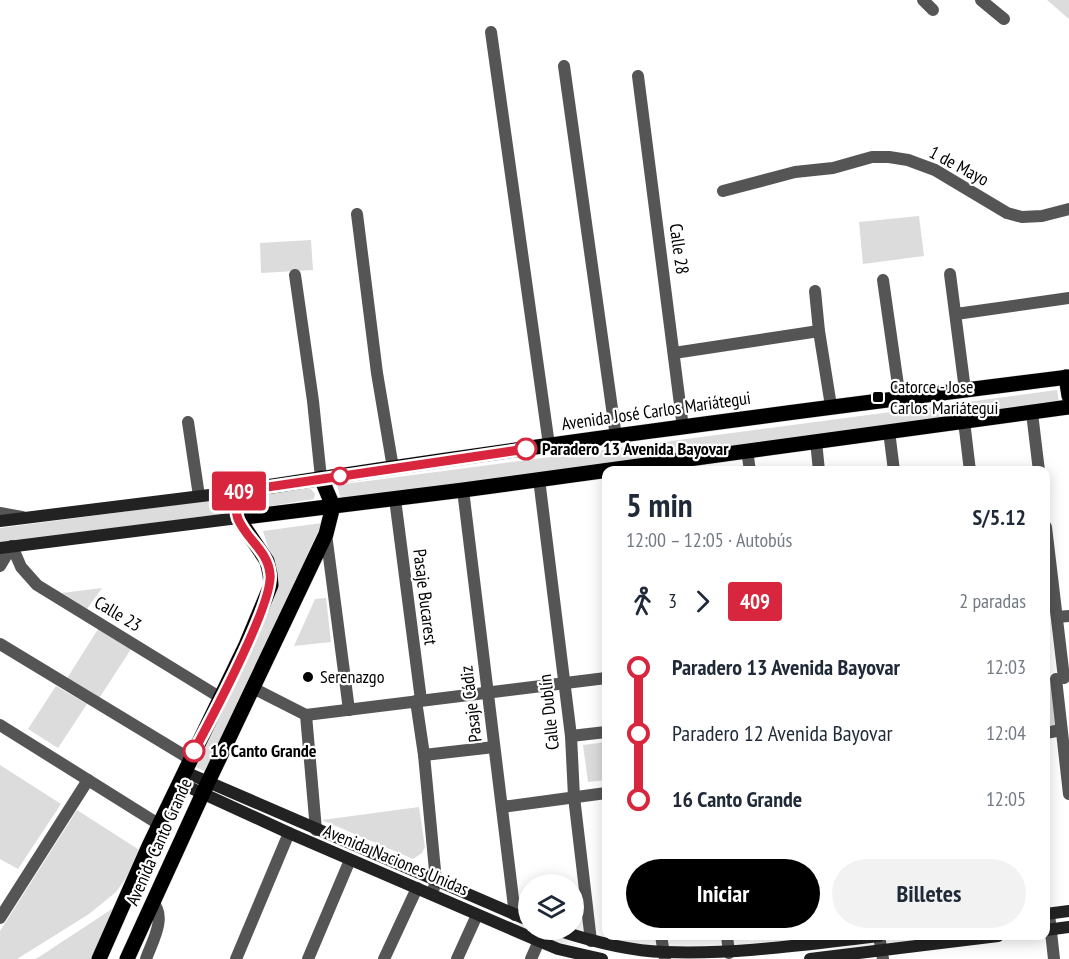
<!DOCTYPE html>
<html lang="es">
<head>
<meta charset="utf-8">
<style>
	:root { --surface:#fff; --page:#f2f2f3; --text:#1f2937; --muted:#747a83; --accent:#000 }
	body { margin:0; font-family:"PT Sans Narrow",sans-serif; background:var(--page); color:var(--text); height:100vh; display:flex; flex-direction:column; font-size:22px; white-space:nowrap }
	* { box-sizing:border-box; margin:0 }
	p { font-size:20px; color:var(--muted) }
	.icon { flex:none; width:33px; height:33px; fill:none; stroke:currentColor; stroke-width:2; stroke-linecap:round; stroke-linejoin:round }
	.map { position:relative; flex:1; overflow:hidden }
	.drawer { position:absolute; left:602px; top:466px; width:448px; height:474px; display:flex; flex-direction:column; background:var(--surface); border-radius:12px; box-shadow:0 3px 15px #0003 }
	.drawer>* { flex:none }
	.badge { padding:0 12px; border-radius:4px; font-size:21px; line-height:39px }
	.fabs { position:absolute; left:518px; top:874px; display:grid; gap:12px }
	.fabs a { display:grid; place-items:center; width:66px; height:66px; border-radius:50%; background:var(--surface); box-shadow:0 3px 15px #0003; font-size:30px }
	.map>.badge { position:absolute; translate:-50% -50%; box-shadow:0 0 0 3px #fff }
	.legs { display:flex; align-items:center; gap:9px; height:66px; padding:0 24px; font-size:20px }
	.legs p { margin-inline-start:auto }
	.overview { display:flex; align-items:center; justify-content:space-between; height:102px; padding:0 24px }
	h1 { font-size:33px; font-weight:700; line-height:45px }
	.button { display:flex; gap:12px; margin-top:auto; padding:12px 24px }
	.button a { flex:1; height:69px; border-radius:36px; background:var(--accent); color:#fff; font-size:24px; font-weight:700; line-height:69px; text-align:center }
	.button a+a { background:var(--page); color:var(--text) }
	ul { padding:0 24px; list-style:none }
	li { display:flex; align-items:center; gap:21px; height:66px; font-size:22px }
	li i { display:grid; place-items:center; width:9px; height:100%; margin:0 8px; background:currentColor }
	li i::after { content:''; width:15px; height:15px; margin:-8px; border:4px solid; border-radius:50%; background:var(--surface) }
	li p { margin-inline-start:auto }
	li:first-child i { background:linear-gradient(#0000 50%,currentColor 0) }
	li:last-child i { background:linear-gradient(currentColor 50%,#0000 0) }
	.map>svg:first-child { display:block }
	.green { fill:#dcdcdc }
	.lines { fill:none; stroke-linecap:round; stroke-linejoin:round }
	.primary-casing { stroke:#dbdbdb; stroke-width:16 }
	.street { stroke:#555; stroke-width:12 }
	.secondary { stroke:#222; stroke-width:12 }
	.primary { stroke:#000; stroke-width:15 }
	.line-1-casing { stroke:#fff; stroke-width:14 }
	.line-1 { stroke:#d7263d; stroke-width:9 }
	.poi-dot { fill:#000; stroke:#fff; stroke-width:2 }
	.stop-1-dot { fill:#fff; stroke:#d7263d; stroke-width:3 }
	.labels { text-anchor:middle; stroke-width:4.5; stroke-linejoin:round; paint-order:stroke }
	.street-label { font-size:18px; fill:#000; stroke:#fff }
	.poi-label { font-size:18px; fill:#000; stroke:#fff; text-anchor:start }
	.stop-label { font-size:18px; font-weight:bold; fill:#000; stroke:#fff; text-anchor:start }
</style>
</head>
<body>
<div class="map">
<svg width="1069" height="959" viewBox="0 0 1069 959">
	<rect width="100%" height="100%" fill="#fff"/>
	<g class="green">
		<polygon points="1047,0 1069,0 1069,19"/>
		<polygon points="919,216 924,256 863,264 859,222"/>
		<polygon points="311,240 313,270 261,273 260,243"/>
		<polygon points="1057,390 1059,402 342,503 337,485"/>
		<polygon points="306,487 311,489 315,494 314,499 253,509 248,508 246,502 250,497"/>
		<polygon points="213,500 221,501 226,505 226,510 221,514 0,543 0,528"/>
		<polygon points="322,523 206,772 196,767 279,584 263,531"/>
		<polygon points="102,588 87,609 62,593"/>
		<polygon points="326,598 331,642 294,646 315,599"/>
		<polygon points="100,626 133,646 98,700 66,680"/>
		<polygon points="1046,682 1054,682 1058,729 1046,730"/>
		<polygon points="56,686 87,704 58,748 28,729"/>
		<polygon points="606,742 606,780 588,782 583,745"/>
		<polygon points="0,765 61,804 18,869 0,859"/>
		<polygon points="419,807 425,847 422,853 413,859 322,820"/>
		<polygon points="77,810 144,853 116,892 89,914 17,959 0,959 0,931"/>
		<polygon points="121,903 96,959 35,959 39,957"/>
	</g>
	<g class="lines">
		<g class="primary-casing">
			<g id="primary">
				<polyline points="1066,377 1069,396"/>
				<polyline points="238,518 463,490 1069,407"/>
				<path d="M99 959 149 846 246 645 271 585 270 574 267 561 238 518 234 492C512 448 790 412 1069 377"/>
				<polyline points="127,959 208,782 326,534 333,506 321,478"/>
			</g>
		</g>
		<g class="street">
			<polyline points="923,0 933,10"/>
			<polyline points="981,0 1004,19"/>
			<polyline points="491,32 549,445"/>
			<polyline points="564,66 616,437"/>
			<polyline points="638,76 683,428"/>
			<polyline points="723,191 795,172 833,168 872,157 889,157 908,160 935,170 1007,213 1022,217 1042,216 1069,209"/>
			<polyline points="357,214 377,373 393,468"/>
			<polyline points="950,274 965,390"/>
			<polyline points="295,275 313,401 321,478"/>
			<polyline points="883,280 900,399"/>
			<polyline points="815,291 819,331 831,406"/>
			<polyline points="956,314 1069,298"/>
			<polyline points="674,353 819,331"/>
			<polyline points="1032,413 1039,471"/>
			<polyline points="964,421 970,471"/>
			<polyline points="188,422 199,496"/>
			<polyline points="889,431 894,471"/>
			<polyline points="816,441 819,471"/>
			<polyline points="747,450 750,471"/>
			<polyline points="539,479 571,736 574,797 591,941"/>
			<polyline points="463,490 515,915"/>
			<polyline points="395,499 421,700"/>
			<polyline points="0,513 22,517"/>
			<polyline points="1046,527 1064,678"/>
			<polyline points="326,534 349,710"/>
			<polyline points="12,546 21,567 37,585 221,698"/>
			<polyline points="0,566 12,546"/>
			<polyline points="1057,617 1069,616"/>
			<polyline points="0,644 190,759"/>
			<polyline points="1056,679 1069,794"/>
			<polyline points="253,688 306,715"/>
			<polyline points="416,701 424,755 436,881 432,894"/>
			<polyline points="306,715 606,678"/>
			<polyline points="306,715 316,830"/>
			<polyline points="0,725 160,825"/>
			<polyline points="1046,733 1061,730"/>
			<polyline points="571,736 606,732"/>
			<polyline points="424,755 494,747"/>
			<polyline points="502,807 606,793"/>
			<polyline points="1049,914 1054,959"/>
			<polyline points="0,918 88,780"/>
			<polyline points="661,936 665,959"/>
			<polyline points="727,936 729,953"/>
			<polyline points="879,936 883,959"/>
			<path d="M146 959C152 942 167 917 153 903"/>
			<polyline points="236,959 289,833"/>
			<polyline points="308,959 350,860"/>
			<polyline points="384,959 417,888"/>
			<polyline points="457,959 477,915"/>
			<polyline points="531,959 539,941"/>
		</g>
		<g class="secondary">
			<polyline points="0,521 234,492"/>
			<polyline points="0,548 238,518"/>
			<polyline points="185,772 528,920"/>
			<polyline points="180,783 289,833 539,941 558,949 602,959"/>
			<polyline points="1046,914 1069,911"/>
			<path d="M557 930C591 941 628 951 664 952 736 955 808 944 879 936"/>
			<polyline points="1046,930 1069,927"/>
			<polyline points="810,959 998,936"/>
		</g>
		<use href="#primary" class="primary"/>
	</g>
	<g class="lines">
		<g class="line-1-casing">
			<path id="line-1" d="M194 751C210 721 274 602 270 574 268 551 247 540 238 519 235 511 236 501 234 492L526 449"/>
		</g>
		<use href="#line-1" class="line-1"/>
	</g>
	<g class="poi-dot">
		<rect x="872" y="391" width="12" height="12" rx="3"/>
		<circle cx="308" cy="677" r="6"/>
	</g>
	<g class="stop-1-dot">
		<circle cx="526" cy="449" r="10"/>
		<circle cx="340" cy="476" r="8"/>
		<circle cx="194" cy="751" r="10"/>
	</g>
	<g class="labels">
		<g class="street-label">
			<text transform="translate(959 166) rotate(28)" y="6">1 de Mayo</text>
			<text transform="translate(679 249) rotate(82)" y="6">Calle 28</text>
			<text transform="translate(656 411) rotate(-8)" y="6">Avenida José Carlos Mariátegui</text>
			<text transform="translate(425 597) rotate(83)" y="6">Pasaje Bucarest</text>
			<text transform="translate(118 614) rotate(31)" y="6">Calle 23</text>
			<text transform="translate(471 704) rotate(-97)" y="6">Pasaje Cádiz</text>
			<text transform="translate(549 712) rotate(-96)" y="6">Calle Dublín</text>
			<text transform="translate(159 842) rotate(-66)" y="6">Avenida Canto Grande</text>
			<text transform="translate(396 860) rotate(23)" y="6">Avenida Naciones Unidas</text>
		</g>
		<g class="poi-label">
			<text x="890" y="393">Catorce - Jose<tspan x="890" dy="21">Carlos Mariátegui</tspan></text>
			<text x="320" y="683">Serenazgo</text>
		</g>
		<g class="stop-label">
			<text x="542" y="455">Paradero 13 Avenida Bayovar</text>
			<text x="210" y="757">16 Canto Grande</text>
		</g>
	</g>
</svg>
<div class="fabs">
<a><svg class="icon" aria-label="layers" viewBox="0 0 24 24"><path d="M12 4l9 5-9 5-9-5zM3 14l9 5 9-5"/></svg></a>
</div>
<b class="badge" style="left:239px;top:491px;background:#d7263d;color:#fff">409</b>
<section class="drawer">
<div class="overview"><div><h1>5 min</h1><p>12:00 – 12:05 · Autobús</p></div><b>S/5.12</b></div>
<div class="legs"><svg class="icon" aria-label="walk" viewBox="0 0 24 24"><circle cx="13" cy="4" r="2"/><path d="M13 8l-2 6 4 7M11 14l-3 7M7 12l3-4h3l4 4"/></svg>3<svg class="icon" aria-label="forward" viewBox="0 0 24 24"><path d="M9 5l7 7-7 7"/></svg><b class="badge" style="background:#d7263d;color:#fff">409</b><p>2 paradas</p></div>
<ul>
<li><i style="color:#d7263d"></i><b>Paradero 13 Avenida Bayovar</b><p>12:03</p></li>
<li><i style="color:#d7263d"></i><span>Paradero 12 Avenida Bayovar</span><p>12:04</p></li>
<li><i style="color:#d7263d"></i><b>16 Canto Grande</b><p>12:05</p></li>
</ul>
<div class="button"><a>Iniciar</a><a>Billetes</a></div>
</section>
</div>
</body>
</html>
